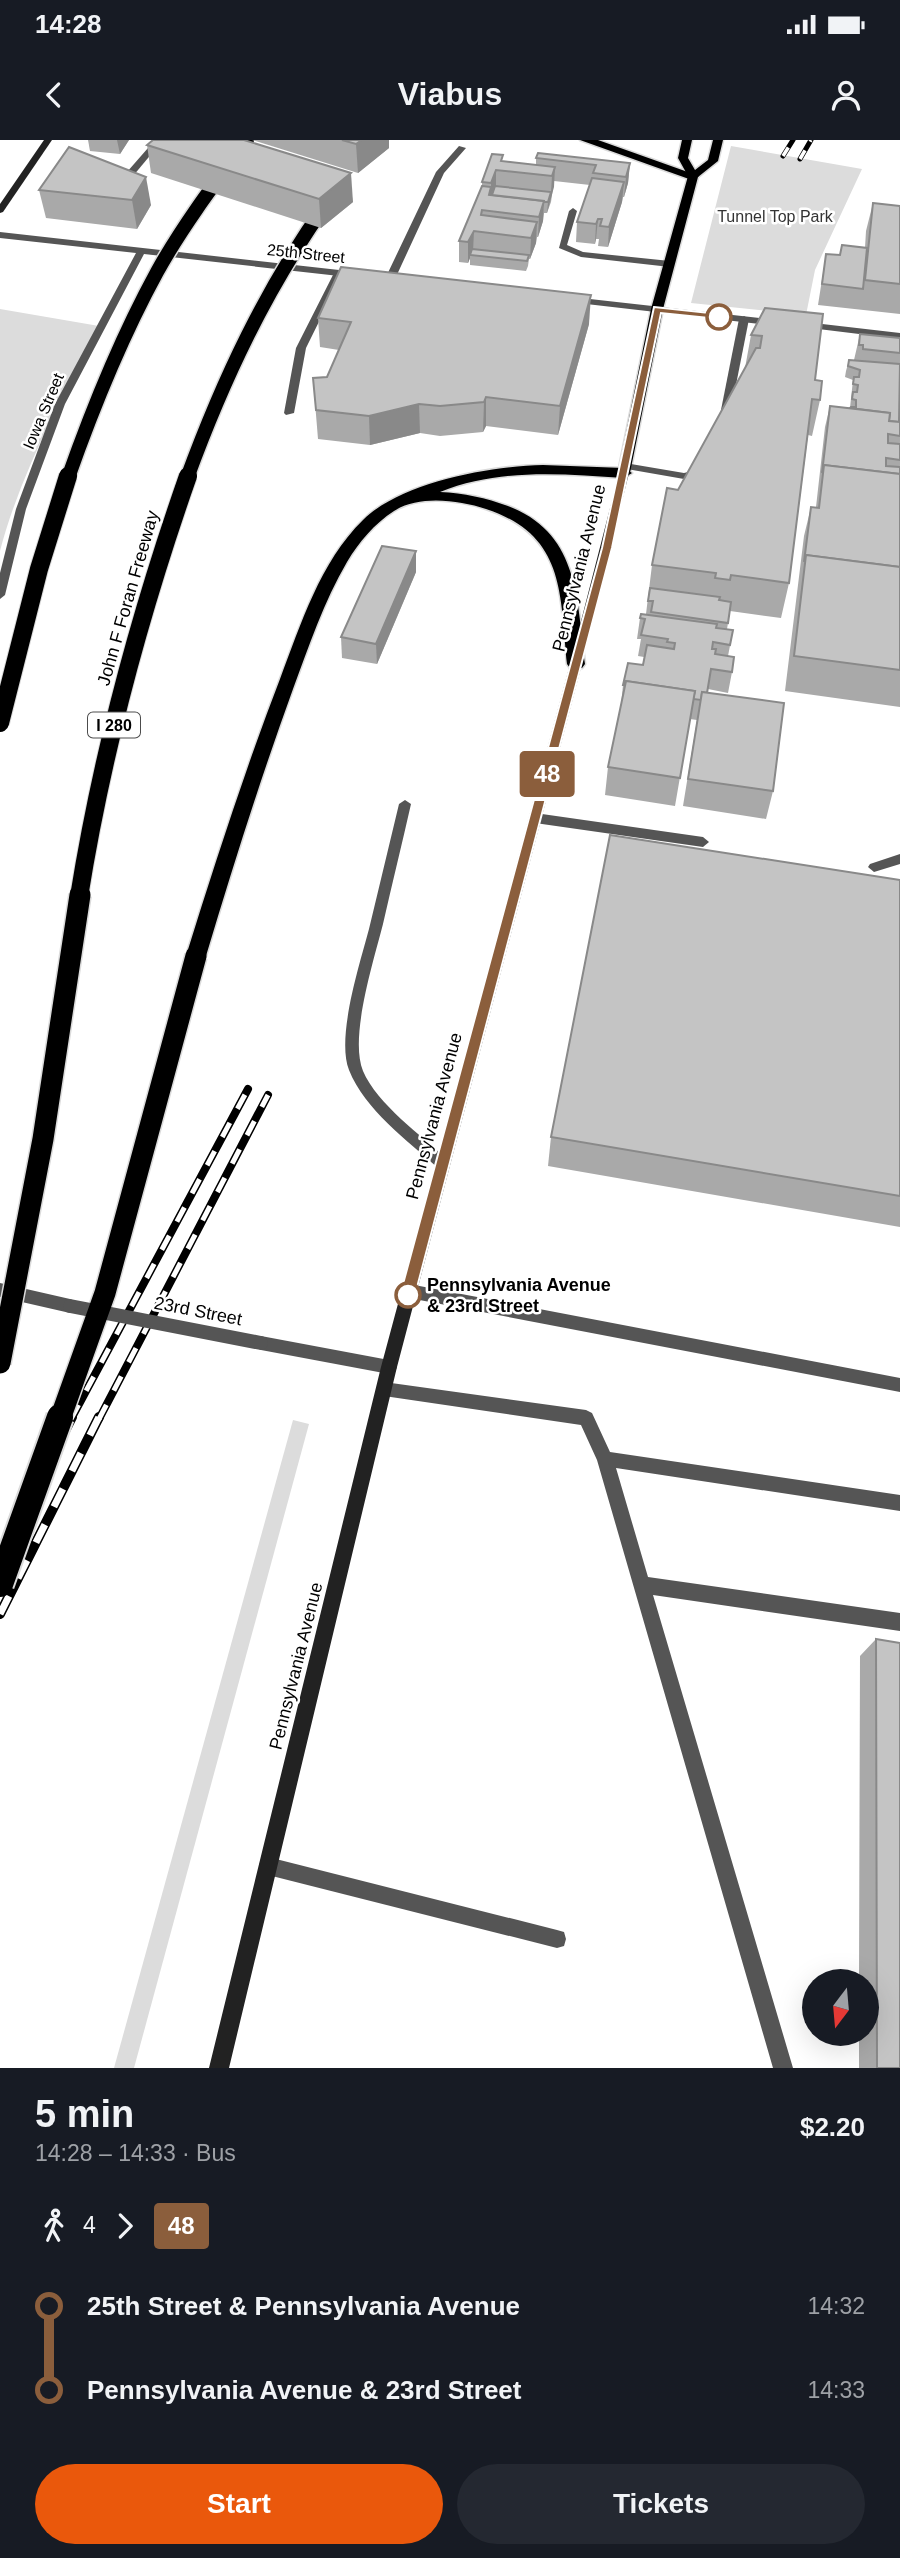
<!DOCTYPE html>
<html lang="en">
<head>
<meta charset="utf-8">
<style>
	:root { --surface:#171b24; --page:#242831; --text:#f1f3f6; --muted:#9ea1a6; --accent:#ea580c }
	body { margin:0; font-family:Arial,sans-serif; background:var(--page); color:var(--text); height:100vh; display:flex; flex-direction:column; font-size:26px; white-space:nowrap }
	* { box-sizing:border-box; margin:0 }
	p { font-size:23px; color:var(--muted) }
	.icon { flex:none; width:38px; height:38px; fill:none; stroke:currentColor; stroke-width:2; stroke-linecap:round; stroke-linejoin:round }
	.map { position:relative; height:1928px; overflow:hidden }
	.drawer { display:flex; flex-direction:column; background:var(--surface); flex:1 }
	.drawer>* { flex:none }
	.badge { padding:0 14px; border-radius:5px; font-size:24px; line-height:46px }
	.needle { width:46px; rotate:196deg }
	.buttons { position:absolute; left:802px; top:1829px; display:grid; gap:14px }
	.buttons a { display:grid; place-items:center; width:77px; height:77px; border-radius:50%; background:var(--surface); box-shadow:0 7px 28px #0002; font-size:35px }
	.map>.badge { position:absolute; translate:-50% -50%; box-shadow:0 0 0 4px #fff }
	.legs { display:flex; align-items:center; gap:10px; height:77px; padding:0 35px; font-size:23px }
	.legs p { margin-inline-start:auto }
	.head { display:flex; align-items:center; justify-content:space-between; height:119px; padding:0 35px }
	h1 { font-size:38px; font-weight:700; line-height:52px }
	.primary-button { display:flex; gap:14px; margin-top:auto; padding:14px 35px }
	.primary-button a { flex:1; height:80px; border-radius:42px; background:var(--accent); color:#fff; font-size:28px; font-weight:700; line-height:80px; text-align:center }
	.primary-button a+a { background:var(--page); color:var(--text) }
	ul { padding:0 35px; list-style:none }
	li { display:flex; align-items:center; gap:24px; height:84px; font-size:26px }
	li i { display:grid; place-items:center; width:10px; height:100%; margin:0 9px; background:currentColor }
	li i::after { content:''; width:18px; height:18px; margin:-9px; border:5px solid; border-radius:50%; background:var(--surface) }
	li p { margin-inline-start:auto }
	li:first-child i { background:linear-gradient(#0000 50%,currentColor 0) }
	li:last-child i { background:linear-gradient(currentColor 50%,#0000 0) }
	.status { display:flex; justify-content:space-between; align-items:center; height:49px; padding:0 35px; background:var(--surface); direction:ltr }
	.status svg { height:19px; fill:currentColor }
	header { display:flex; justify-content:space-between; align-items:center; height:91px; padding:0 35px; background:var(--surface); font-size:32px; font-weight:700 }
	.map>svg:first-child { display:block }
	.green { fill:#dcdcdc }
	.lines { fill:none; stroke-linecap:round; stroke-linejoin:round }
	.primary-casing { stroke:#dbdbdb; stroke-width:3 }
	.highway-casing { stroke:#dbdbdb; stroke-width:3 }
	.lane { fill:#555; fill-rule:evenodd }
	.street { fill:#555; fill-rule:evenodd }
	.secondary { fill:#222; fill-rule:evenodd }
	.primary { fill:#000; fill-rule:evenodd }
	.highway { fill:#000; fill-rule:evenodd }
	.rail-far2-casing { stroke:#000; stroke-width:5 }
	.rail-far1-casing { stroke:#000; stroke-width:8 }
	.rail-casing { stroke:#000; stroke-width:10 }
	.rail-far2 { stroke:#fff; stroke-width:3.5; stroke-dasharray:10; stroke-linecap:butt }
	.rail-far1 { stroke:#fff; stroke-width:5; stroke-dasharray:16; stroke-linecap:butt }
	.rail { stroke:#fff; stroke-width:7; stroke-dasharray:20; stroke-linecap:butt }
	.highway-bridge-far3-casing { stroke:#dbdbdb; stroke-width:17; stroke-linecap:butt }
	.highway-bridge-far2-casing { stroke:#dbdbdb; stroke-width:20; stroke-linecap:butt }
	.highway-bridge-far1-casing { stroke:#dbdbdb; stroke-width:24; stroke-linecap:butt }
	.highway-bridge-casing { stroke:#dbdbdb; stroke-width:30; stroke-linecap:butt }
	.street-bridge { stroke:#555; stroke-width:14 }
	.highway-bridge-far3 { stroke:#000; stroke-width:14 }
	.highway-bridge-far2 { stroke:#000; stroke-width:18 }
	.highway-bridge-far1 { stroke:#000; stroke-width:21 }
	.highway-bridge { stroke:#000; stroke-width:26 }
	.wall { fill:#a9a9a9 }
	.shaded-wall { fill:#898989 }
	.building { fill:#c4c4c4; stroke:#898989; stroke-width:2 }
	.line-1 { fill:#8b5e3c; stroke:#fff; stroke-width:2 }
	.stop-1-dot { fill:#fff; stroke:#8b5e3c; stroke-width:3.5 }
	.labels { text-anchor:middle; stroke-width:5; stroke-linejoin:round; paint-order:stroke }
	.far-park-label { font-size:16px; fill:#333; stroke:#fff }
	.far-street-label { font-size:16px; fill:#000; stroke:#fff }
	.shield { fill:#fff; stroke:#4c4c4c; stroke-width:2 }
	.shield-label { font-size:16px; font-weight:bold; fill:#000 }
	.street-label { font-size:18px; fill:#000; stroke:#fff }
	.stop-label { font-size:18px; font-weight:bold; fill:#000; stroke:#fff; text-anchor:start }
</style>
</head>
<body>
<div class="status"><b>14:28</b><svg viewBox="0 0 49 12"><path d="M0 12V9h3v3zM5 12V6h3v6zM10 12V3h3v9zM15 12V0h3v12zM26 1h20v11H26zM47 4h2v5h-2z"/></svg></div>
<header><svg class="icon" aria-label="back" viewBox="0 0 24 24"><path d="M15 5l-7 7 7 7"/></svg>Viabus<svg class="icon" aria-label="person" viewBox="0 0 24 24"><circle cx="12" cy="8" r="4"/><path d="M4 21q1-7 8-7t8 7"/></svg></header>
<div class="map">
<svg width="900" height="1928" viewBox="0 0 900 1928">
	<rect width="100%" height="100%" fill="#fff"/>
	<g class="green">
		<polygon points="731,6 862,29 815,130 806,175 691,163"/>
		<path d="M0 169 99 186C62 259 21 331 0 411Z"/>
		<polygon points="293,1280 309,1284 134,1928 114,1928"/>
	</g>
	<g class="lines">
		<g class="primary-casing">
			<polygon id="primary" points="682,0 692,0 688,18 695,30 708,20 713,0 723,0 718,21 698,37 663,169 630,333 624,337 618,333 651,169 688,36 678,18"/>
		</g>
		<g class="highway-casing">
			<g id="highway">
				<polygon points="580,0 598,0 699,36 693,40 689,39"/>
				<path d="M543 325 624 328 632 333 624 338C562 334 499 328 440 352 464 353 486 358 508 366 579 393 577 459 585 524L582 528H570L567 524C560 453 565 395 486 369 458 360 419 355 394 371 374 384 359 402 347 422 324 461 309 506 293 549 261 637 233 726 206 816L203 821 196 824 189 821 186 816C215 723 245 630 280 539 301 484 320 422 363 380 401 342 491 326 543 325Z"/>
			</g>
		</g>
		<g class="lane">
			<polygon points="155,0 163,0 133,36 127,36 127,32"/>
			<polygon points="459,6 466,8 444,33 395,139 387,141 385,139 436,32"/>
			<polygon points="573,68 577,71 567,105 583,112 670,121 674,124 670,127 581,117 559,108 569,71"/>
			<polygon points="335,131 343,133 306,208 294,273 286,275 284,273 296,208"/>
			<polygon points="744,176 749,179 731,270 726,273 721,270 739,179"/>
			<polygon points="625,323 684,333 692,331 696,325 704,325 705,327 700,336 684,339 621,328 621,324"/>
			<path d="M405 660 411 664C402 704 392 744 383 784 374 820 349 897 363 931 377 964 422 996 448 1020L450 1024 448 1028 443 1030 438 1028C407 1000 365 970 349 930 336 897 360 823 369 789 379 747 389 706 399 664Z"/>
			<polygon points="535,673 703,697 709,702 703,707 535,683 529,678"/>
			<polygon points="900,714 900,724 874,732 868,727 870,724"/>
			<polygon points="409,1144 900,1238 900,1252 409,1158 404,1156 401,1151 404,1146"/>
			<polygon points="384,1242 586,1270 592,1273 610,1312 900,1355 900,1371 616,1328 648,1437 900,1473 900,1491 653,1455 793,1928 773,1928 597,1320 581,1285 384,1256 378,1254 376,1249 378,1244"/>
			<polygon points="268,1717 557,1790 564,1792 566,1799 564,1806 557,1808 268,1735 261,1733 259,1726 261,1719"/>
		</g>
		<g class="street">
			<polygon points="0,92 357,132 362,135 357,138 144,114 65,264 26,369 5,455 0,459 0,433 16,369 55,264 136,113 0,98"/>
			<polygon points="572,157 778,180 783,183 778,186 569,162 567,160"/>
			<polygon points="805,182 900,193 900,199 802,187 800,185"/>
			<polygon points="0,1143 70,1159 75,1161 78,1166 75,1171 70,1173 0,1157"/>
			<polygon points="261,1196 389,1220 395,1222 397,1227 395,1232 389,1234 261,1210 256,1208 253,1203 256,1198"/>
		</g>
		<g class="secondary">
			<polygon points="44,0 52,0 3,72 0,73 0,64"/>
			<polygon points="624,330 629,333 582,524 397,1227 229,1928 209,1928 381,1227 570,524 619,333"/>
		</g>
		<use href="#primary" class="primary"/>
		<use href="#highway" class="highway"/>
		<g class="rail-far2-casing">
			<g id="rail-far2">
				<polyline points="783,16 793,0"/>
				<polyline points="800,19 811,0"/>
			</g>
		</g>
		<g class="rail-far1-casing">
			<g id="rail-far1">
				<polyline points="71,1279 248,949"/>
				<polyline points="99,1279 268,955"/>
			</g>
		</g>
		<g class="rail-casing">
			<g id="rail">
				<polyline points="0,1419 72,1277"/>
				<polyline points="0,1474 99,1277"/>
			</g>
		</g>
		<use href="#rail-far2" class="rail-far2"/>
		<use href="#rail-far1" class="rail-far1"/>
		<use href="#rail" class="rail"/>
		<g class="highway-bridge-far3-casing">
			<g id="highway-bridge-far3">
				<path d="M68 338C93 267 121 198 157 132 183 85 215 43 247 0"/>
				<path d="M187 338C223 240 266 148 327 63"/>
			</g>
		</g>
		<g class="highway-bridge-far2-casing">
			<g id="highway-bridge-far2">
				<polyline points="0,583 39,429 68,336"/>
				<path d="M79 757C102 613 140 473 188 336"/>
			</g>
		</g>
		<g class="highway-bridge-far1-casing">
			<g id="highway-bridge-far1">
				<polyline points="0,1223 43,999 80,755"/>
				<polyline points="60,1279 105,1153 196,816"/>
			</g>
		</g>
		<g class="highway-bridge-casing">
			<polyline id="highway-bridge" points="0,1444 60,1277"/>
		</g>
		<polyline class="street-bridge" points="70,1166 261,1203"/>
		<use href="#highway-bridge-far3" class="highway-bridge-far3"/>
		<use href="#highway-bridge-far2" class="highway-bridge-far2"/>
		<use href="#highway-bridge-far1" class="highway-bridge-far1"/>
		<use href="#highway-bridge" class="highway-bridge"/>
	</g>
	<g class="wall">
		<polygon points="88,0 129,0 120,14 90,11"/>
		<polygon points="252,0 389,0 389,8 358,33"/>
		<polygon points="147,5 353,62 321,88 151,33"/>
		<polygon points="69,7 151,65 137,89 46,78 39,50"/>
		<polygon points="536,18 630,23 628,43 624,57 623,57 622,62 608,107 598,106 599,99 596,99 595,104 576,102 577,82 590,45 554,41 551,62 547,73 544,73 543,81 538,97 537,97 536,103 530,119 529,119 528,126 526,131 470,125 470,118 468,123 459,122 459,101 482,47 482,42 503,21 536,25"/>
		<polygon points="873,63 900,66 900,174 818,165 826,114 840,115 842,105 865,108 866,91"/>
		<polygon points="765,168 815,240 820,260 812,296 808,295 789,443 781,478 730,471 727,489 733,490 728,516 732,532 728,553 708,549 707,553 773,651 766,679 683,666 697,580 690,579 675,666 605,655 608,627 621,565 623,545 643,525 644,517 638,516 641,499 637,499 640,478 646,474 652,425 678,350 745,228 751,195"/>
		<polygon points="318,178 589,184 558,295 486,286 483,292 440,296 420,293 370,305 318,299 313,238 327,237 339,210 320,207"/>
		<polygon points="860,194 900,198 900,567 785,551 804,396 811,367 816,367 825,287 830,266 850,268 853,240 845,237 846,231 849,220 854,220"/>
		<polygon points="416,411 416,432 377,524 342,518 341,497"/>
		<polygon points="900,740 900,1087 548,1026 551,997"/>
		<polygon points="876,1499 900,1928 859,1928 859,1894 866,1894 866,1841 859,1841 860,1516"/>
	</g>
	<g class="shaded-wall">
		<polygon points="117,0 129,0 120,14"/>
		<polygon points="362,0 389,0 389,8 358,33 356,4"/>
		<polygon points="630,23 628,43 624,57 626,37"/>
		<polygon points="555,27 554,47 547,73 548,62 551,52 552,36"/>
		<polygon points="496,30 496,51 488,71 489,55 491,48 491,43"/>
		<polygon points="351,33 353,62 321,88 319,59"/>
		<polygon points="146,37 151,65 137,89 132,60"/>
		<polygon points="624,42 622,62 608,107 609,87"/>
		<polygon points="544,61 543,81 538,97 539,77"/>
		<polygon points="598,79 596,99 595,104 596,84"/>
		<polygon points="537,82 536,103 530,119 531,98"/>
		<polygon points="474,91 473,112 470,115 470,118 468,123 468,102"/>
		<polygon points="591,155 589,184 558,295 560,266"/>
		<polygon points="486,257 486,286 483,292 484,262"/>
		<polygon points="419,264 420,293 370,305 369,276"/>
		<polygon points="416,411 416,432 377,524 376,504"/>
	</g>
	<g class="building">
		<polygon points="153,0 244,0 351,33 319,59 147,5"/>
		<polygon points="342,0 362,0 356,4"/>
		<polygon points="69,7 146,37 132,60 39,50"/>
		<polygon points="538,13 630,23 626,37 593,33 596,25 536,18"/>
		<polygon points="492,14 503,15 501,21 555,27 552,36 496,30 491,43 482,42"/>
		<polygon points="592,38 624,42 609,87 600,86 602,79 598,79 596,84 577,82"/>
		<polygon points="482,46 491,47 489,55 544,61 539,77 482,70 481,75 537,82 531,98 474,91 468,102 459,101"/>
		<polygon points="495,46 551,52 548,62 544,62 544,61 492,55"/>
		<polygon points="873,63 900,66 900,144 865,140"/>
		<polygon points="842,105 867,108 863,149 822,144 826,114 840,115"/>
		<polygon points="472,109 529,115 527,121 470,115"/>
		<polygon points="341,127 591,155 560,266 486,257 484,262 440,266 419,264 369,276 316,270 313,238 327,237 351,182 318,178"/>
		<polygon points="765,168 823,174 815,240 822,241 820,260 812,259 789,443 731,435 730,440 715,438 716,433 652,425 667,348 678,350 756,208 760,208 762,196 751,195"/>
		<polygon points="860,194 900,198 900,213 863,209 863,205 859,205"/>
		<polygon points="849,220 900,224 899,282 889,281 890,273 850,268 851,267 856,267 856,260 852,259 853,252 857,252 858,245 853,244 854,237 859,237 860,230 848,226"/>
		<polygon points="830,266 890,273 889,281 900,282 900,296 888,294 888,303 900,304 900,320 886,318 886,326 900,327 900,334 824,325 822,333"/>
		<polygon points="824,325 900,334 900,427 806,415 804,422 811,367 819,368"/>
		<polygon points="382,406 416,411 376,504 341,497"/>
		<polygon points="806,415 900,427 900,530 794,516"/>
		<polygon points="650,448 720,457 719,460 731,462 728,483 651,472 653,461 648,461"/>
		<polygon points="641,474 717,484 716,488 733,490 730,505 713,502 712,509 716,509 715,514 734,517 732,532 711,529 707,553 702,552 701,560 693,559 695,551 626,541 625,545 623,545 628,523 643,525 647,505 674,509 675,503 667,502 668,499 641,495 645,479 640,478"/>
		<polygon points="626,541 695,551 680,638 608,627"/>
		<polygon points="702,552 784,563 773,651 688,639"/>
		<polygon points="610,695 900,740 900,1056 551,997"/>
		<polygon points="876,1499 900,1503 900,1928 877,1928"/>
	</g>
	<polygon class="line-1" points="654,167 719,174 723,177 719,179 661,173 612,408 415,1155 408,1162 400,1155 602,408"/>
	<g class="stop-1-dot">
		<circle cx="719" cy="177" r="12"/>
		<circle cx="408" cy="1155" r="12"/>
	</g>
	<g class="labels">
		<g class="far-park-label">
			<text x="775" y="82">Tunnel Top Park</text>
		</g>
		<g class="far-street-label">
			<text transform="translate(306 113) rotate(6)" y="6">25th Street</text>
			<text transform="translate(43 271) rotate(-67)" y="6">Iowa Street</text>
		</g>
		<rect class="shield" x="88" y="572.5" width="52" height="25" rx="5"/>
		<g class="shield-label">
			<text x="114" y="591">I 280</text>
		</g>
		<g class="street-label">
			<text transform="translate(579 428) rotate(-76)" y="6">Pennsylvania Avenue</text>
			<text transform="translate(128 458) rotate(-74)" y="6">John F Foran Freeway</text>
			<text transform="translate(434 976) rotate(-75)" y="6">Pennsylvania Avenue</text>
			<text transform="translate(198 1171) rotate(11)" y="6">23rd Street</text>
			<text transform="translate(296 1526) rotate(-76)" y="6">Pennsylvania Avenue</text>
		</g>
		<g class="stop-label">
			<text x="427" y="1151">Pennsylvania Avenue<tspan x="427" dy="21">&amp; 23rd Street</tspan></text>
		</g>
	</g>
</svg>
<div class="buttons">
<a><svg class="needle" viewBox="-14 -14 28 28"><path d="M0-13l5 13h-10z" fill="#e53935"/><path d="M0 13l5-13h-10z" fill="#9ea1a6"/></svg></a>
</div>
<b class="badge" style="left:547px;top:634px;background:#8b5e3c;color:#fff">48</b>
</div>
<section class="drawer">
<div class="head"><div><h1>5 min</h1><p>14:28 – 14:33 · Bus</p></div><b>$2.20</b></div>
<div class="legs"><svg class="icon" aria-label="walk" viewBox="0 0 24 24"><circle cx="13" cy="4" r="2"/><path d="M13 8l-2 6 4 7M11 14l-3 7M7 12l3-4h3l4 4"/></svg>4<svg class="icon" aria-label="forward" viewBox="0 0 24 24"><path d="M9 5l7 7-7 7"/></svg><b class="badge" style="background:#8b5e3c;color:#fff">48</b></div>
<ul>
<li><i style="color:#8b5e3c"></i><b>25th Street &amp; Pennsylvania Avenue</b><p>14:32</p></li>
<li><i style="color:#8b5e3c"></i><b>Pennsylvania Avenue &amp; 23rd Street</b><p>14:33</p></li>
</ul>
<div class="primary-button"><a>Start</a><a>Tickets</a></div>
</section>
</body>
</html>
